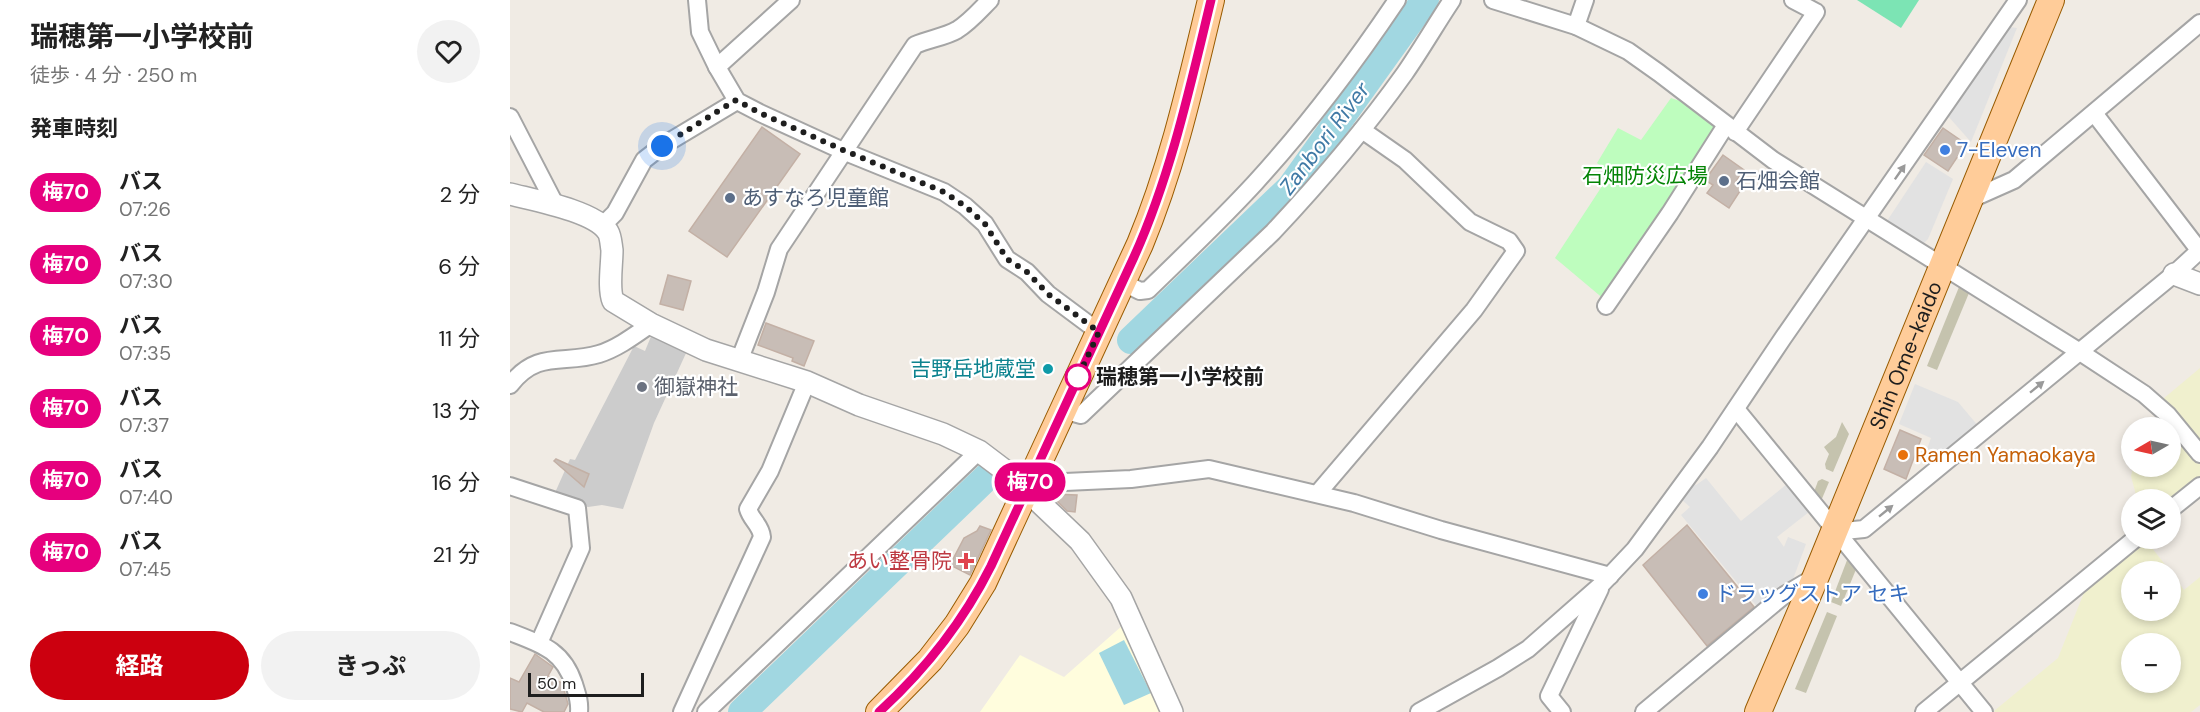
<!DOCTYPE html>
<html lang="ja">
<head>
<meta charset="utf-8">
<style>
	:root { --surface:#fff; --page:#f2f2f2; --text:#222; --muted:#767676; --accent:#cc000f }
	body { margin:0; font-family:"DM Sans","Noto Sans JP",sans-serif; background:var(--page); color:var(--text); height:100vh; display:flex; flex-direction:column; font-size:22px; white-space:nowrap }
	* { box-sizing:border-box; margin:0 }
	p { font-size:20px; color:var(--muted) }
	.icon { flex:none; width:33px; height:33px; fill:none; stroke:currentColor; stroke-width:2; stroke-linecap:round; stroke-linejoin:round }
	.map { position:relative; flex:1; overflow:hidden }
	.side { display:flex; flex-direction:column; background:var(--surface); width:510px }
	.side>* { flex:none }
	.badge { padding:0 12px; border-radius:20px; font-size:21px; line-height:39px }
	.needle { width:39px; rotate:261deg }
	.controls { position:absolute; left:1611px; top:417px; display:grid; gap:12px }
	.controls a { display:grid; place-items:center; width:60px; height:60px; border-radius:50%; background:var(--surface); box-shadow:0 3px 9px #0003; font-size:30px }
	.scale { position:absolute; left:18px; bottom:15px; width:116px; box-sizing:border-box; padding-left:6px; border:3px solid #1e1e1e; border-top:0; font-size:16px; line-height:21px; white-space:nowrap; color:#1e1e1e; -webkit-text-stroke:4px #fff; paint-order:stroke }
	.you { position:absolute; width:30px; height:30px; margin:-15px; border:4px solid #fff; border-radius:50%; background:#1a73e8; box-shadow:0 0 0 9px #1a73e833 }
	.map>.badge { position:absolute; translate:-50% -50%; box-shadow:0 0 0 3px #fff }
	h2 { padding:0 30px; font-size:22px; line-height:54px }
	.round { display:grid; place-items:center; flex:none; width:63px; height:63px; border-radius:32px; background:var(--page) }
	.headline { display:flex; align-items:center; justify-content:space-between; height:102px; padding:0 30px }
	h1 { font-size:28px; font-weight:700; line-height:45px }
	.action { display:flex; gap:12px; margin-top:auto; padding:12px 30px }
	.action a { flex:1; height:69px; border-radius:36px; background:var(--accent); color:#fff; font-size:24px; font-weight:700; line-height:69px; text-align:center }
	.action a+a { background:var(--page); color:var(--text) }
	ul { padding:0; list-style:none }
	li { display:flex; align-items:center; gap:18px; height:72px; padding:0 30px }
	li div { flex:1 }
	li b { display:block; font-size:22px }
	li em { font-style:normal }
	li .badge { min-width:66px; font-weight:700; text-align:center }
	main { display:flex; flex:1; min-height:0 }
	.map>svg:first-child { display:block }
	.education { fill:#fffddd }
	.religious { fill:#ccc }
	.construction { fill:#c5c3ae }
	.farmland { fill:#f0f0ce; fill-rule:evenodd }
	.park { fill:#befdbe }
	.pitch { fill:#7ce4b4 }
	.parking { fill:#e2e2e2 }
	.water { fill:#a1d7e1 }
	.lines { fill:none; stroke-linecap:round; stroke-linejoin:round }
	.river { stroke:#a1d7e1; stroke-width:28 }
	.building { fill:#c8bdb6; stroke:#c3b0a5; stroke-width:1.5 }
	.minor-casing { stroke:#a5a5a5; stroke-width:20 }
	.tertiary-casing { stroke:#a5a5a5; stroke-width:24 }
	.primary-casing { stroke:#985b00; stroke-width:28 }
	.minor { stroke:#fff; stroke-width:16 }
	.tertiary { stroke:#fff; stroke-width:21 }
	.primary { stroke:#fc9; stroke-width:26 }
	.oneway { fill:#9a9a9a }
	.line-casing { stroke:#fff; stroke-width:14 }
	.line { stroke:#e6007e; stroke-width:9 }
	.walk { stroke:#1e1e1e; stroke-width:6; stroke-dasharray:0 10.8 }
	.shop-dot { fill:#3f7fe0; stroke:#fff; stroke-width:2 }
	.service-dot { fill:#5c6f8a; stroke:#fff; stroke-width:2 }
	.culture-dot { fill:#0f9aa8; stroke:#fff; stroke-width:2 }
	.stop-dot { fill:#fff; stroke:#e6007e; stroke-width:3 }
	.worship-dot { fill:#6b7280; stroke:#fff; stroke-width:2 }
	.food-dot { fill:#e8710a; stroke:#fff; stroke-width:2 }
	.health-dot { fill:#e0444e; stroke:#fff; stroke-width:2 }
	.labels { text-anchor:middle; stroke-width:4.5; stroke-linejoin:round; paint-order:stroke }
	.shop-label { font-size:21px; fill:#366cbe; stroke:#fff; text-anchor:start }
	.park-label { font-size:21px; fill:#048405; stroke:#fff }
	.service-label { font-size:21px; fill:#4e5e75; stroke:#fff; text-anchor:start }
	.street-label { font-size:21px; fill:#1e1e1e; stroke:#fff }
	.culture-label { font-size:21px; fill:#0d838f; stroke:#fff; text-anchor:end }
	.stop-label { font-size:21px; font-weight:bold; fill:#1e1e1e; stroke:#fff; text-anchor:start }
	.worship-label { font-size:21px; fill:#5b616d; stroke:#fff; text-anchor:start }
	.food-label { font-size:21px; fill:#c56008; stroke:#fff; text-anchor:start }
	.health-label { font-size:21px; fill:#be3a42; stroke:#fff; text-anchor:end }
	.water-label { font-size:22px; font-style:italic; fill:#3f79a5; stroke:#fff }
</style>
</head>
<body>
<main>
<section class="side">
<div class="headline"><div><h1>瑞穂第一小学校前</h1><p>徒歩 · 4 分 · 250 m</p></div><a class="round"><svg class="icon" aria-label="heart" viewBox="0 0 24 24"><path d="M12 20l-8-8c-3-5 5-10 8-4 3-6 11-1 8 4z"/></svg></a></div>
<h2>発車時刻</h2>
<ul>
<li><span class="badge" style="background:#e6007e;color:#fff">梅70</span><div><b>バス</b><p>07:26</p></div><em>2 分</em></li>
<li><span class="badge" style="background:#e6007e;color:#fff">梅70</span><div><b>バス</b><p>07:30</p></div><em>6 分</em></li>
<li><span class="badge" style="background:#e6007e;color:#fff">梅70</span><div><b>バス</b><p>07:35</p></div><em>11 分</em></li>
<li><span class="badge" style="background:#e6007e;color:#fff">梅70</span><div><b>バス</b><p>07:37</p></div><em>13 分</em></li>
<li><span class="badge" style="background:#e6007e;color:#fff">梅70</span><div><b>バス</b><p>07:40</p></div><em>16 分</em></li>
<li><span class="badge" style="background:#e6007e;color:#fff">梅70</span><div><b>バス</b><p>07:45</p></div><em>21 分</em></li>
</ul>
<div class="action"><a>経路</a><a>きっぷ</a></div>
</section>
<div class="map">
<svg width="1690" height="712" viewBox="0 0 1690 712">
	<rect width="100%" height="100%" fill="#f0ebe4"/>
	<polygon class="education" points="613,625 654,712 470,712 510,655 554,677"/>
	<polygon class="religious" points="142,334 177,351 144,423 113,509 92,505 78,507 44,495 60,459 65,460 124,346 135,351"/>
	<g class="construction">
		<polygon points="1449,287 1459,293 1427,370 1417,366"/>
		<polygon points="1332,422 1339,434 1323,472 1316,469 1315,464 1319,454 1314,447 1326,437"/>
		<polygon points="1312,479 1319,482 1311,501 1304,492 1308,481"/>
		<polygon points="1339,555 1347,567 1331,606 1321,602"/>
		<polygon points="1317,612 1327,616 1296,693 1285,689"/>
	</g>
	<g class="farmland">
		<polygon points="1690,368 1690,444 1653,399"/>
		<polygon points="1665,432 1690,464 1690,476 1660,499 1627,499 1621,476 1623,468 1625,467 1660,466 1661,436"/>
		<path d="M1635 539 1660 571 1622 572V610H1660L1661 572 1674 590 1690 577V705L1681 712H1485L1484 711 1548 658 1575 590 1588 576ZM1622 644H1660V682H1622Z"/>
	</g>
	<polygon class="park" points="1161,98 1185,106 1210,126 1095,300 1045,258 1100,174 1087,163 1108,128 1131,140"/>
	<polygon class="pitch" points="1347,0 1409,0 1391,28"/>
	<g class="parking">
		<polygon points="1500,27 1507,28 1461,142 1438,116"/>
		<polygon points="1416,162 1443,179 1418,239 1411,246 1375,224"/>
		<polygon points="1405,384 1448,402 1469,427 1427,463 1414,457 1421,438 1389,424"/>
		<polygon points="1196,478 1231,521 1277,484 1297,503 1293,506 1299,512 1267,537 1274,547 1278,537 1296,544 1282,582 1249,609 1171,515 1180,507 1171,499 1183,483 1186,485"/>
	</g>
	<polygon class="water" points="614,640 641,693 614,705 589,653"/>
	<g class="lines">
		<g class="river">
			<polyline points="621,340 781,187 915,0"/>
			<polyline points="232,712 478,476"/>
		</g>
	</g>
	<g class="building">
		<polygon points="252,127 290,154 217,257 179,231"/>
		<polygon points="1433,128 1456,144 1438,171 1414,155"/>
		<polygon points="1213,155 1234,170 1225,183 1232,188 1219,208 1197,193 1203,185 1195,180"/>
		<polygon points="158,275 181,281 173,310 150,304"/>
		<polygon points="256,323 304,341 294,366 282,361 283,358 248,345"/>
		<polygon points="1390,430 1411,439 1396,479 1374,469"/>
		<polygon points="46,459 79,474 74,487 44,461"/>
		<polygon points="540,494 567,495 565,512 557,511"/>
		<polygon points="1177,525 1244,607 1197,646 1133,565"/>
		<polygon points="470,526 481,530 460,575 440,565 454,538 467,531"/>
		<polygon points="25,654 43,667 38,676 52,683 58,704 54,712 34,712 17,703 12,712 0,709 0,678 9,682"/>
	</g>
	<g class="lines">
		<g class="minor-casing">
			<g id="minor">
				<polyline points="187,0 190,32 207,67 227,101 250,113 333,151 434,192 455,206 475,224 497,259 517,272 538,294 589,332"/>
				<polyline points="983,0 1066,26 1118,51 1149,73 1263,160 1570,352 1634,394 1658,415 1690,454"/>
				<polyline points="1066,26 1075,0"/>
				<polyline points="207,67 281,0"/>
				<polyline points="1584,113 1689,250"/>
				<polyline points="0,117 46,206"/>
				<polyline points="1225,132 1306,12 1283,0"/>
				<polyline points="1459,200 1504,180 1690,23"/>
				<polyline points="92,226 105,213 134,160 152,146 227,101"/>
				<path d="M612 282 630 291 638 290C674 255 711 220 745 183 797 126 844 64 887 0"/>
				<polyline points="1096,306 1160,213 1216,125"/>
				<path d="M229 361 256 292 269 249 405 45C418 39 435 37 447 30 460 22 470 10 480 0"/>
				<path d="M0 385C28 349 54 365 89 354 108 348 125 335 141 324"/>
				<polyline points="1226,409 1474,712"/>
				<path d="M553 410 571 415 763 232C810 182 855 129 895 73 911 50 926 24 942 0"/>
				<polyline points="0,486 67,508 71,548 29,643"/>
				<polyline points="518,488 533,483 621,479 699,469 844,503 931,530 1100,576"/>
				<polyline points="808,493 964,310 1006,251 999,241 960,222 895,160 852,130"/>
				<polyline points="1660,510 1690,486"/>
				<polyline points="1324,532 1354,529 1664,274 1690,250"/>
				<path d="M0 632C31 644 53 650 64 684 67 694 70 701 69 712"/>
				<path d="M172 712 252 537C251 525 241 520 238 509L260 471 297 382"/>
				<polyline points="196,712 469,451"/>
				<polyline points="909,712 988,668 1018,649 1092,584 1125,549 1200,447 1273,338 1508,0"/>
				<polyline points="1052,712 1039,696 1090,589"/>
				<polyline points="1134,712 1273,596 1305,577"/>
				<polyline points="1414,712 1626,538"/>
			</g>
		</g>
		<g class="tertiary-casing">
			<g id="tertiary">
				<path d="M0 194C23 200 85 211 98 232 101 237 101 245 102 250 102 265 98 288 103 301L141 324 196 350 297 382 349 405 433 434 469 451 518 488 530 503 570 541 611 598 662 712"/>
				<polyline points="1664,274 1690,284"/>
			</g>
		</g>
		<g class="primary-casing">
			<g id="primary">
				<path d="M369 712 420 660 447 625 473 583 630 244C663 165 681 83 701 0"/>
				<path id="s1" d="M1248 712 1306 576 1541 0"/>
			</g>
		</g>
		<use href="#minor" class="minor"/>
		<use href="#tertiary" class="tertiary"/>
		<use href="#primary" class="primary"/>
	</g>
	<defs><path id="oneway-solid" d="M-6-.8H1V-3.2L6.5 0L1 3.2V.8H-6Z" transform="scale(1.5)"/></defs>
	<g class="oneway">
		<use href="#oneway-solid" transform="translate(1390 172) rotate(-55)"/>
		<use href="#oneway-solid" transform="translate(1527 387) rotate(-39)"/>
		<use href="#oneway-solid" transform="translate(1376 511) rotate(-39)"/>
	</g>
	<g class="lines">
		<g class="line-casing">
			<path id="line" d="M369 712C415 670 453 622 481 566L624 257C661 175 680 87 701 0"/>
		</g>
		<use href="#line" class="line"/>
		<polyline class="walk" points="152,146 226,100 250,113 333,150 434,192 455,206 475,224 497,259 517,272 538,294 589,332 568,377"/>
	</g>
	<g class="shop-dot">
		<circle cx="1435" cy="150" r="6"/>
		<circle cx="1193" cy="594" r="6"/>
	</g>
	<g class="service-dot">
		<circle cx="1214" cy="181" r="6"/>
		<circle cx="220" cy="198" r="6"/>
	</g>
	<circle class="culture-dot" cx="538" cy="369" r="6"/>
	<circle class="stop-dot" cx="568" cy="377" r="12"/>
	<circle class="worship-dot" cx="132" cy="387" r="6"/>
	<circle class="food-dot" cx="1393" cy="455" r="6"/>
	<path class="health-dot" d="M453 552h6v6h6v6h-6v6h-6v-6h-6v-6h6z"/>
	<g class="labels">
		<g class="shop-label">
			<text x="1447" y="157">7-Eleven</text>
			<text x="1205" y="601">ドラッグストア セキ</text>
		</g>
		<g class="park-label">
			<text x="1135" y="183">石畑防災広場</text>
		</g>
		<g class="service-label">
			<text x="1226" y="188">石畑会館</text>
			<text x="232" y="205">あすなろ児童館</text>
		</g>
		<g class="street-label">
			<text dy="7" stroke="none"><textPath href="#s1" startOffset="386">Shin Ome-kaido</textPath></text>
		</g>
		<g class="culture-label">
			<text x="526" y="376">吉野岳地蔵堂</text>
		</g>
		<g class="stop-label">
			<text x="586" y="384">瑞穂第一小学校前</text>
		</g>
		<g class="worship-label">
			<text x="144" y="394">御嶽神社</text>
		</g>
		<g class="food-label">
			<text x="1405" y="462">Ramen Yamaokaya</text>
		</g>
		<g class="health-label">
			<text x="442" y="568">あい整骨院</text>
		</g>
		<g class="water-label">
			<text transform="translate(814 138) rotate(-53)" y="8">Zanbori River</text>
		</g>
	</g>
</svg>
<div class="controls">
<a><svg class="needle" viewBox="-14 -14 28 28"><path d="M0-13l5 13h-10z" fill="#e53935"/><path d="M0 13l5-13h-10z" fill="#767676"/></svg></a>
<a><svg class="icon" aria-label="layers" viewBox="0 0 24 24"><path d="M12 4l9 5-9 5-9-5zM3 14l9 5 9-5"/></svg></a>
<a>+</a>
<a>−</a>
</div>
<div class="scale">50 m</div>
<div class="you" style="left:152px;top:146px"></div>
<b class="badge" style="left:520px;top:482px;background:#e6007e;color:#fff">梅70</b>
</div>
</main>
</body>
</html>
